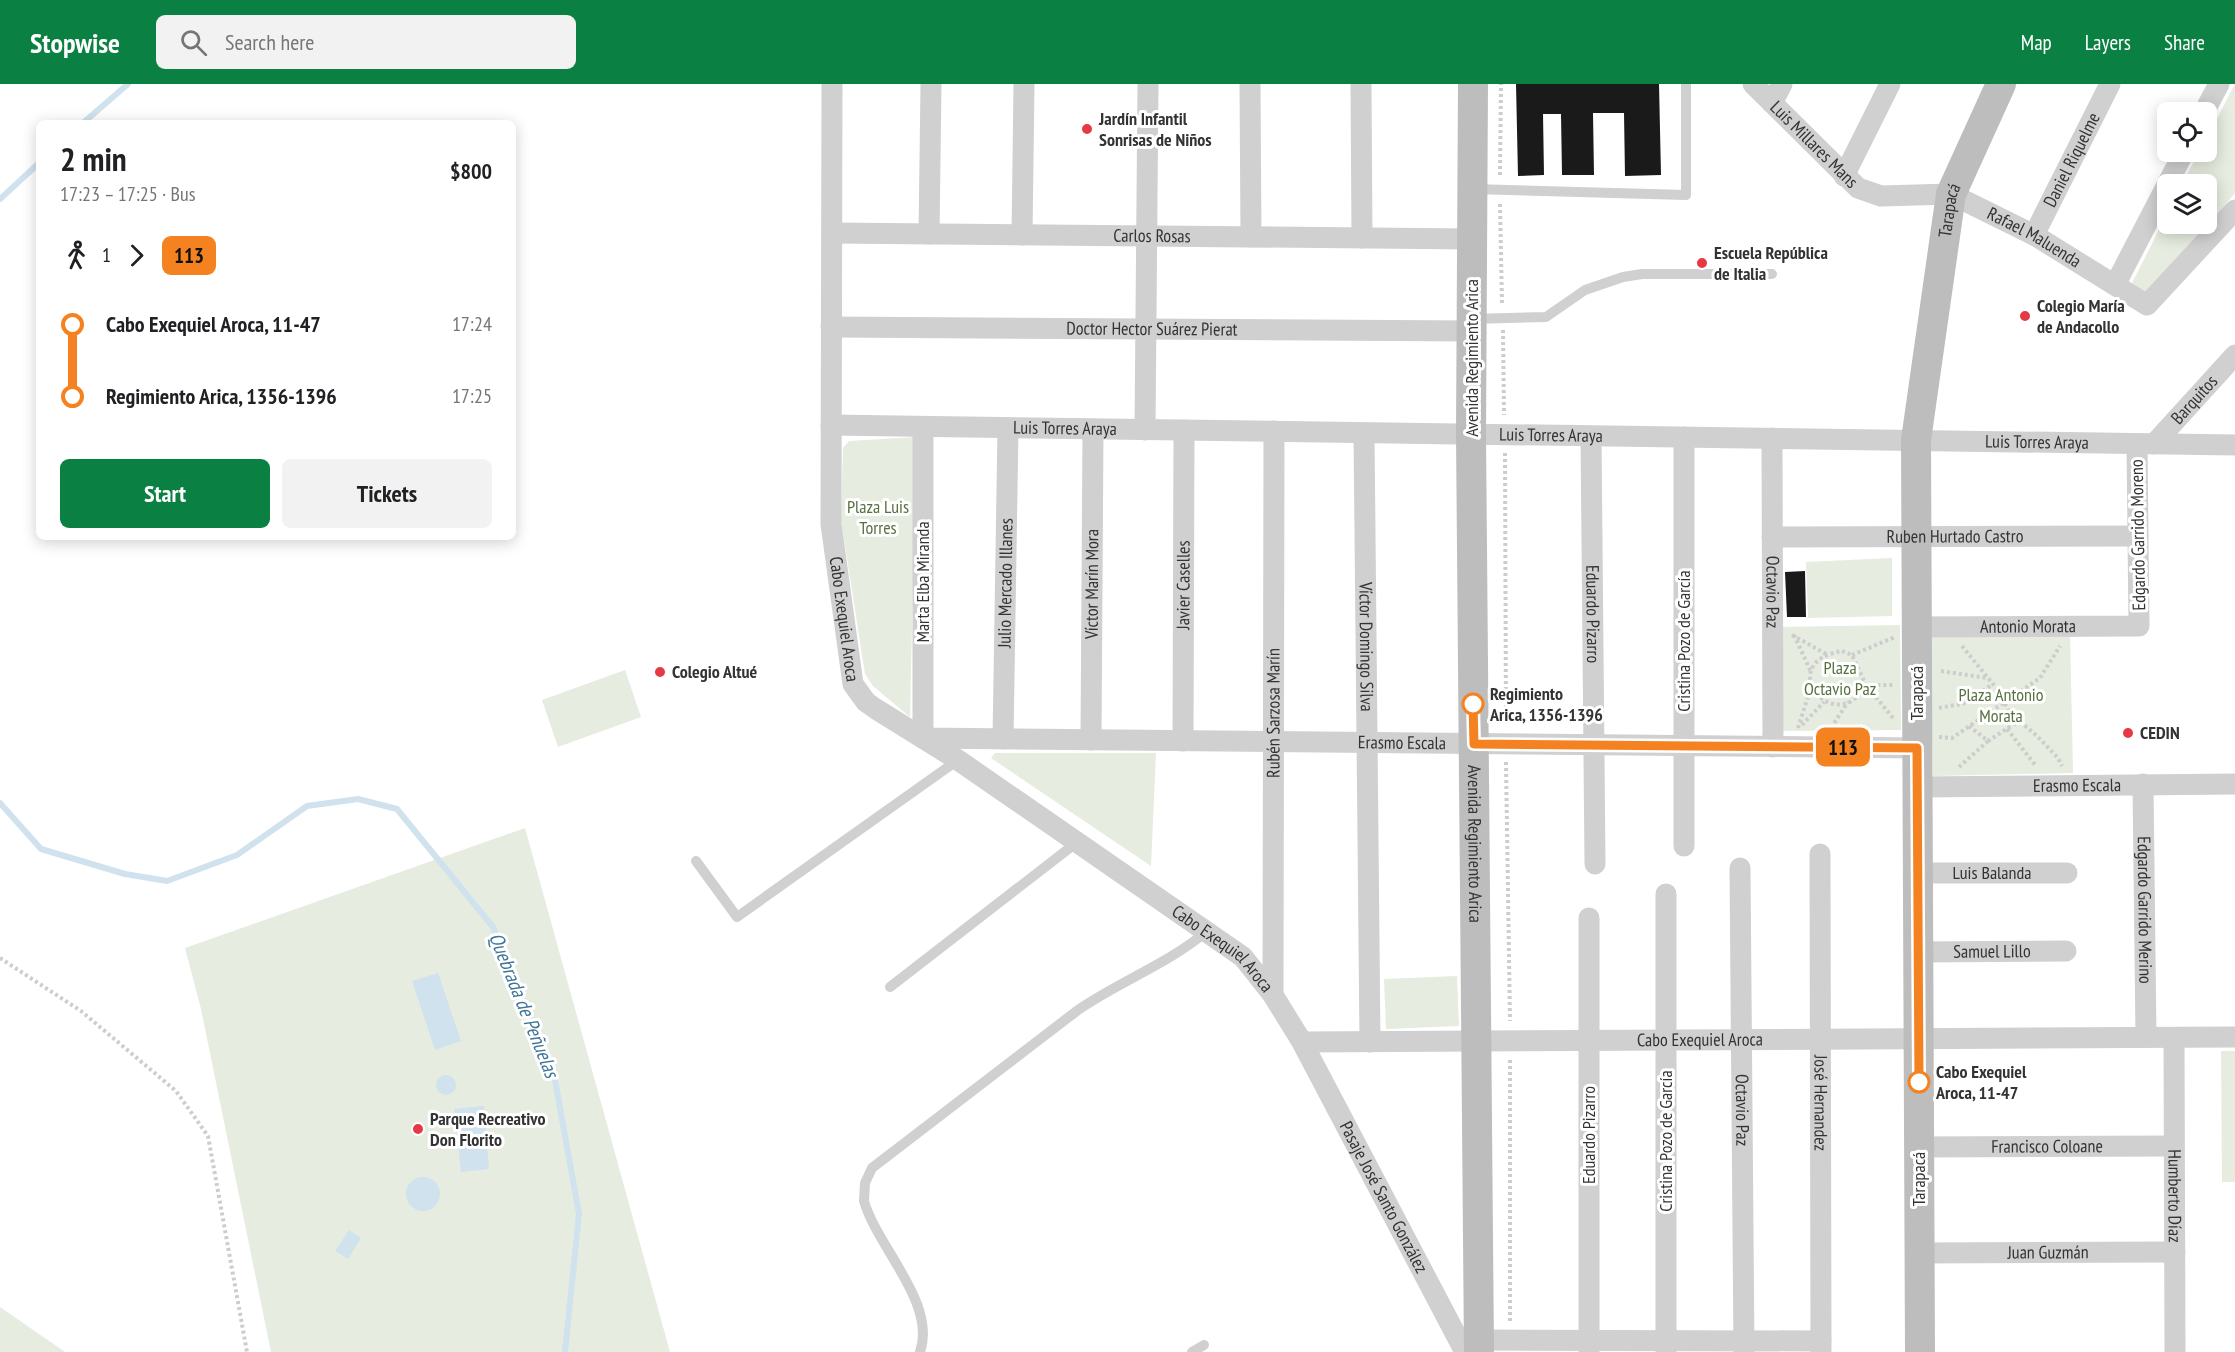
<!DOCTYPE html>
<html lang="en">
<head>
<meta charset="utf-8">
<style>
	:root { --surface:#fff; --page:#f2f2f2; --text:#202124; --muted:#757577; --accent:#0b8043 }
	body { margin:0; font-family:"PT Sans Narrow",sans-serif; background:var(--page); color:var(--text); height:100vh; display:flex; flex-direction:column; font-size:22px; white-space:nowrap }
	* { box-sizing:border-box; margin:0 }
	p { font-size:20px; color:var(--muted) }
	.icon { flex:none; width:33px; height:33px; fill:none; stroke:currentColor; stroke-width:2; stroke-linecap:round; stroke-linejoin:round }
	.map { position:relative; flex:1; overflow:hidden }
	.side { position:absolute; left:36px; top:36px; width:480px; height:420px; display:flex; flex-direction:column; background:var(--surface); border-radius:9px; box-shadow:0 3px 15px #0003 }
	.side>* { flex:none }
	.badge { padding:0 12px; border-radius:9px; font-size:21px; line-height:39px }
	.controls { position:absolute; left:2157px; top:18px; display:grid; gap:12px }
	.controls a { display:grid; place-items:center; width:60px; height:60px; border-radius:9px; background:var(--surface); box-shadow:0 3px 15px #0003; font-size:30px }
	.map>.badge { position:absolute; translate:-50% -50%; box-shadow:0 0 0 3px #fff }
	.legs { display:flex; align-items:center; gap:9px; height:66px; padding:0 24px; font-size:20px }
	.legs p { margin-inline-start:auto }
	.headline { display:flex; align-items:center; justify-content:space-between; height:102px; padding:0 24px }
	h1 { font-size:33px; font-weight:700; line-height:45px }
	.primary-button { display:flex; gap:12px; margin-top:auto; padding:12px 24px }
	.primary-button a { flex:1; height:69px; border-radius:9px; background:var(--accent); color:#fff; font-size:24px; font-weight:700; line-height:69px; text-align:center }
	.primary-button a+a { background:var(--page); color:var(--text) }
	ul { padding:0 24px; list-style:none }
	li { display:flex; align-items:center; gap:21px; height:72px; font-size:22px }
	li i { display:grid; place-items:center; width:9px; height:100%; margin:0 8px; background:currentColor }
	li i::after { content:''; width:15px; height:15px; margin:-8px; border:4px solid; border-radius:50%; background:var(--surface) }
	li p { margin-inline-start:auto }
	li:first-child i { background:linear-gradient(#0000 50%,currentColor 0) }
	li:last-child i { background:linear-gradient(currentColor 50%,#0000 0) }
	header { display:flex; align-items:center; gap:36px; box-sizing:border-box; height:84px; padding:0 30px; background:var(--accent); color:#fff }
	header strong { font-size:28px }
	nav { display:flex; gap:33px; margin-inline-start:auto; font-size:21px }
	.search { width:420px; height:54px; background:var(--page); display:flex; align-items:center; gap:15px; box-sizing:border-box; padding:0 21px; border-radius:9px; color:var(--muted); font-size:22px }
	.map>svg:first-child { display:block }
	.green { fill:#e6ecdf }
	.water { fill:#cfe2ee }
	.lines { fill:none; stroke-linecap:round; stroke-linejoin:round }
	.stream { stroke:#cfe2ee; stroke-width:6 }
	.building { fill:#1a1a1a }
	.path { stroke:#cdcdcd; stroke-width:4; stroke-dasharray:3 3; stroke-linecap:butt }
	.lane { stroke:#d0d0d0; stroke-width:10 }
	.street { stroke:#d0d0d0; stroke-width:21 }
	.secondary { stroke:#bdbdbd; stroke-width:30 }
	.line-1-casing { stroke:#fff; stroke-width:14 }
	.line-1 { stroke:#f58220; stroke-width:9 }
	.poi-dot { fill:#e63946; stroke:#fff; stroke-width:2 }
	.stop-1-dot { fill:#fff; stroke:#f58220; stroke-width:3 }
	.labels { text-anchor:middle; stroke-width:6; stroke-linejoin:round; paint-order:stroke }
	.poi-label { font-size:18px; font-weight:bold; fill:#333; stroke:#fff; text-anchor:start }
	.street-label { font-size:18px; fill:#333; stroke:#fff }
	.park-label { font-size:18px; fill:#56703f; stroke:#fff }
	.stop-label { font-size:18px; font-weight:bold; fill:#333; stroke:#fff; text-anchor:start }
	.water-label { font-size:20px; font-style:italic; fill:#3f7597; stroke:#fff }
</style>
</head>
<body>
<header>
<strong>Stopwise</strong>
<div class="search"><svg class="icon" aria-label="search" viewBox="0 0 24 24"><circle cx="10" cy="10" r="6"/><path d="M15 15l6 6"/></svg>Search here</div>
<nav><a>Map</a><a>Layers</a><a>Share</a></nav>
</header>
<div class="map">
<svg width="2235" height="1268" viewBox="0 0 2235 1268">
	<rect width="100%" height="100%" fill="#fff"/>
	<g class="green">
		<polygon points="2235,0 2235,109 2146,214 2130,203 2167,130 2168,140 2206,140 2206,100 2182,100 2199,68 2206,68 2207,54"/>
		<polygon points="916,353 910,633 873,602 865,590 841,436 843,364 849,357"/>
		<polygon points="1892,474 1892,532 1808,534 1806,478"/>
		<polygon points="1900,541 1901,646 1781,647 1779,543"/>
		<polygon points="2070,550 2073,689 1933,692 1930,553"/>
		<polygon points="625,586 641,633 558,663 542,616"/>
		<polygon points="995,669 1156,669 1151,782 991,674"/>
		<polygon points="525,744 670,1268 271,1268 201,925 185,864"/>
		<polygon points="1457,892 1459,942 1386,945 1384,895"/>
		<polygon points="2221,967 2235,967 2235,1098 2222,1098"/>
		<polygon points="0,1223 65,1268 0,1268"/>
	</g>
	<g class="water">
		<polygon points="438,889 461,957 435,966 412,897"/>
		<circle cx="446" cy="1001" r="10"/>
		<polygon points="484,1022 489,1085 461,1088 454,1025"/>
		<circle cx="423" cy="1110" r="17"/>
		<polygon points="349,1146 361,1154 348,1175 335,1167"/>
	</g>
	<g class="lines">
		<g class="stream">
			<polyline points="83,39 128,0"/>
			<polyline points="0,115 39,79"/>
			<polyline points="0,719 41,765 125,790 167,797 237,771 307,722 358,715 397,725 493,843 555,996 579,1130 565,1268"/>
		</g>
	</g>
	<g class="building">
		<polygon points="1516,0 1659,0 1661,91 1625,92 1624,29 1593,29 1594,91 1562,91 1561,30 1543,30 1544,91 1518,92"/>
		<polygon points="1805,487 1806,533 1787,533 1785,488"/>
	</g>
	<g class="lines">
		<g class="path">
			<polyline points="1500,91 1501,0"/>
			<polyline points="1500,120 1502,220"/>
			<polyline points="1503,246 1504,331"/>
			<polyline points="1505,369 1506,640"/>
			<polyline points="1792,551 1826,570"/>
			<polyline points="1794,551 1811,588"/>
			<polyline points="1962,562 1997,605 2010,629 2037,652 2058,674 2062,682"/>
			<path d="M1842 567 1852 571 1866 601C1836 656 1771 579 1842 567Z"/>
			<polyline points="1852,571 1895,553"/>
			<polyline points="1941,587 1987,594"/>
			<polyline points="1939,624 1966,619 1993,600"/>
			<polyline points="1893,634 1866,601 1895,601"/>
			<polyline points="1802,641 1824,618"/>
			<polyline points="1969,642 1988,657 2019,637"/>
			<polyline points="1798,644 1811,603"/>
			<polyline points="1831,644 1848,618"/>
			<polyline points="2007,645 2036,682"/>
			<polyline points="1939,653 1952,654 2040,594 2060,562"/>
			<polyline points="1506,678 1510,937"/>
			<polyline points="1959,683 1988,657"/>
			<polyline points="0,874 81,927 176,1007 208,1052 247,1268"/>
			<polyline points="1510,1237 1510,975"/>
		</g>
		<g class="lane">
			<polyline points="1473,105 1686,111 1686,0"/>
			<polyline points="1472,235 1546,233 1585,206 1623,193 1642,190 1772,190"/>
			<polyline points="696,777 737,833 958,676"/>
			<polyline points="890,903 1076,759"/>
			<path d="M920 1268C937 1219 877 1163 864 1117L865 1099 872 1084 1078 926C1120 897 1168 880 1207 847"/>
			<polyline points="1192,1268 1204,1261"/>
		</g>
		<g class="street">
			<path id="s1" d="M832 0 831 440 853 600 866 618 876 625 958 676 1243 873 1273 911 1302 958 1465 1268"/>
			<polyline points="1250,0 1251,153"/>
			<polyline points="1361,0 1362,154"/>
			<path id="s2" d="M1753 0 1858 104 1881 112 1951 110 2034 151 2147 221 2235 126"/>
			<polyline points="1772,19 1782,0"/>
			<polyline points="2204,28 2219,0"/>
			<polyline points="1844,92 1890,0"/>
			<path id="s3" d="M832 149 1472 155"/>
			<polyline points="929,150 931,0"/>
			<polyline points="1022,151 1024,0"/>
			<path id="s4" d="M2034 151 2110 0"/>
			<polyline points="2115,201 2184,68"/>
			<path id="s5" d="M831 243 1472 247"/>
			<path id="s6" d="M831 341 2235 361"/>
			<path id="s7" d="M923 343V654L1917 664"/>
			<polyline points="1145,346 1148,0"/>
			<path id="s8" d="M1364 349 1370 958"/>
			<path id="s9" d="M1591 352 1595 780"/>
			<polyline points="1684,353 1684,762"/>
			<path id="s10" d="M1772 354 1773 663"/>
			<path id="s11" d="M2154 360 2235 271"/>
			<path id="s12" d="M1772 453 2138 452"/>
			<path id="s13" d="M1917 543 2139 542 2137 360"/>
			<path id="s14" d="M1003 655 1008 344"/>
			<path id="s15" d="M1091 656 1093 345"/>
			<path id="s16" d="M1183 657 1184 346"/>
			<path id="s17" d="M2143 700 2146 953"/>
			<path id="s18" d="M1918 703 2235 700"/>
			<path id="s19" d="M1820 770 1821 1268"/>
			<path id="s20" d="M1740 784 1744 1268"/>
			<path id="s21" d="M1918 789H2067"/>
			<path id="s22" d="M1918 868 2066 867"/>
			<path id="s23" d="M1273 911 1274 347"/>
			<path id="s24" d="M2174 954 2175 1268"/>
			<path id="s25" d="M1302 958 2235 953"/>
			<path id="s26" d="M1919 1063 2174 1062"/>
			<path id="s27" d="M1920 1169 2175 1168"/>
			<polyline points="1479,1256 1821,1257"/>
			<polyline points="1589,1268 1589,834"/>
			<polyline points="1666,1268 1666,810"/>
		</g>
		<g class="secondary">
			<path id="s28" d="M1473 0 1471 350 1479 1268"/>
			<path id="s29" d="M1920 1268 1916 356 1951 110 2001 0"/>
		</g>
	</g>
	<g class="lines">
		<g class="line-1-casing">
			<polyline id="line-1" points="1473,620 1474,660 1917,664 1919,998"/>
		</g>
		<use href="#line-1" class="line-1"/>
	</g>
	<g class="poi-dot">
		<circle cx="1087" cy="45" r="6"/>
		<circle cx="1702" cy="179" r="6"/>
		<circle cx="2025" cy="232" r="6"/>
		<circle cx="660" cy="588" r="6"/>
		<circle cx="2128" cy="649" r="6"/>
		<circle cx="418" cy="1045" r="6"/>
	</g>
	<g class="stop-1-dot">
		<circle cx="1473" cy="620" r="10"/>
		<circle cx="1919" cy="998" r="10"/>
	</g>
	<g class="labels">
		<g class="poi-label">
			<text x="1099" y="41">Jardín Infantil<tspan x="1099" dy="21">Sonrisas de Niños</tspan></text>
			<text x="1714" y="175">Escuela República<tspan x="1714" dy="21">de Italia</tspan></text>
			<text x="2037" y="228">Colegio María<tspan x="2037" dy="21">de Andacollo</tspan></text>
			<text x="672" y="594">Colegio Altué</text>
			<text x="2140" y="655">CEDIN</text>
			<text x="430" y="1041">Parque Recreativo<tspan x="430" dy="21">Don Florito</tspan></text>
		</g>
		<g class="street-label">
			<text dy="6" stroke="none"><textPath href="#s2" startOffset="86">Luis Millares Mans</textPath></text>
			<text dy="6" stroke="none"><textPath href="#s4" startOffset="84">Daniel Riquelme</textPath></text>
			<text dy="6" stroke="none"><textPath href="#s29" startOffset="1144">Tarapacá</textPath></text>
			<text dy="6" stroke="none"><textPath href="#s3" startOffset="320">Carlos Rosas</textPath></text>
			<text dy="6" stroke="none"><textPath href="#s2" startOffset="336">Rafael Maluenda</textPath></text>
			<text dy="6" stroke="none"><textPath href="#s5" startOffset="321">Doctor Hector Suárez Pierat</textPath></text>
			<text transform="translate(1472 274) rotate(-90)" y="6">Avenida Regimiento Arica</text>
			<text dy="6" stroke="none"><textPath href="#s11" startOffset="60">Barquitos</textPath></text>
			<text dy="6" stroke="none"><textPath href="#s6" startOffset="234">Luis Torres Araya</textPath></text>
			<text dy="6" stroke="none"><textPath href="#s6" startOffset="720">Luis Torres Araya</textPath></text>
			<text dy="6" stroke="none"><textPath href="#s6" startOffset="1206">Luis Torres Araya</textPath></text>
			<text transform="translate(2138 451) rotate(-91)" y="6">Edgardo Garrido Moreno</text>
			<text dy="6" stroke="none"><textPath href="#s12" startOffset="183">Ruben Hurtado Castro</textPath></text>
			<text transform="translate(923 498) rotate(-90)" y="6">Marta Elba Miranda</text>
			<text dy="6" stroke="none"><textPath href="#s14" startOffset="156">Julio Mercado Illanes</textPath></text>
			<text dy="6" stroke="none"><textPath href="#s15" startOffset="156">Víctor Marín Mora</textPath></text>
			<text dy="6" stroke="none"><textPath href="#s16" startOffset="156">Javier Caselles</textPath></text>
			<text dy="6" stroke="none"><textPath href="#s10" startOffset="154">Octavio Paz</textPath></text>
			<text dy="6" stroke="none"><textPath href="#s9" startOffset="178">Eduardo Pizarro</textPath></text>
			<text dy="6" stroke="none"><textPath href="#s1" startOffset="536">Cabo Exequiel Aroca</textPath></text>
			<text dy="6" stroke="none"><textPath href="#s13" startOffset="111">Antonio Morata</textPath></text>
			<text transform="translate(1684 557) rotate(-90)" y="6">Cristina Pozo de García</text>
			<text dy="6" stroke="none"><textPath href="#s8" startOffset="214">Víctor Domingo Silva</textPath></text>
			<text transform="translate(1917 609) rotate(-90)" y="6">Tarapacá</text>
			<text dy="6" stroke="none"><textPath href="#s23" startOffset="282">Rubén Sarzosa Marín</textPath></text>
			<text dy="6" stroke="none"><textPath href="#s7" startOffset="790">Erasmo Escala</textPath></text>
			<text dy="6" stroke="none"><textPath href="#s18" startOffset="159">Erasmo Escala</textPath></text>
			<text dy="6" stroke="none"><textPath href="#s28" startOffset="760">Avenida Regimiento Arica</textPath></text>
			<text dy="6" stroke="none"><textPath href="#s21" startOffset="74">Luis Balanda</textPath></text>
			<text dy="6" stroke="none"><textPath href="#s17" startOffset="126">Edgardo Garrido Merino</textPath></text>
			<text dy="6" stroke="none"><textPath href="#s1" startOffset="1058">Cabo Exequiel Aroca</textPath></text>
			<text dy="6" stroke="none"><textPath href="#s22" startOffset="74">Samuel Lillo</textPath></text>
			<text dy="6" stroke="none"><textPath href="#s25" startOffset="398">Cabo Exequiel Aroca</textPath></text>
			<text dy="6" stroke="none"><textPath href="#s19" startOffset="249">José Hernandez</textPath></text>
			<text dy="6" stroke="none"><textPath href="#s20" startOffset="242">Octavio Paz</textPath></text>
			<text transform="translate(1589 1051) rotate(-90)" y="6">Eduardo Pizarro</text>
			<text transform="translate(1666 1057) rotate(-90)" y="6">Cristina Pozo de García</text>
			<text dy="6" stroke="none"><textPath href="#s26" startOffset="128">Francisco Coloane</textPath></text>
			<text transform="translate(1919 1095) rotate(-90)" y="6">Tarapacá</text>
			<text dy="6" stroke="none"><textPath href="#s24" startOffset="158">Humberto Díaz</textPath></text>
			<text dy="6" stroke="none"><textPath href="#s1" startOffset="1358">Pasaje José Santo González</textPath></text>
			<text dy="6" stroke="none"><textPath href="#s27" startOffset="128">Juan Guzmán</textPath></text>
		</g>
		<g class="park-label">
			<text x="878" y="429">Plaza Luis<tspan x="878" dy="21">Torres</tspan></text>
			<text x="1840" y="590">Plaza<tspan x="1840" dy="21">Octavio Paz</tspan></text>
			<text x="2001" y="617">Plaza Antonio<tspan x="2001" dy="21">Morata</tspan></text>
		</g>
		<g class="stop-label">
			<text x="1490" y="616">Regimiento<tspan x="1490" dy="21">Arica, 1356-1396</tspan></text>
			<text x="1936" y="994">Cabo Exequiel<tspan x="1936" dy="21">Aroca, 11-47</tspan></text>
		</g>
		<g class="water-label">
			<text transform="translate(524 921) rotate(68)" y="7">Quebrada de Peñuelas</text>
		</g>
	</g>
</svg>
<div class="controls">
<a><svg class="icon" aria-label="locate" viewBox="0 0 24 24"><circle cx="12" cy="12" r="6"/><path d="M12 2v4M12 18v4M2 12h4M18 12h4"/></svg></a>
<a><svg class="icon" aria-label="layers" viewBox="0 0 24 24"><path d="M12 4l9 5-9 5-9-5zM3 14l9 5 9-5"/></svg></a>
</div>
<b class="badge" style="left:1843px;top:663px;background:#f58220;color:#111">113</b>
<section class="side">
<div class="headline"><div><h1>2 min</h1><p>17:23 – 17:25 · Bus</p></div><b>$800</b></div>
<div class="legs"><svg class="icon" aria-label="walk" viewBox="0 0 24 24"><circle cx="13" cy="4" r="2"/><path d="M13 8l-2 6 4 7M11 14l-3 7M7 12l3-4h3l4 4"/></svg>1<svg class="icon" aria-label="forward" viewBox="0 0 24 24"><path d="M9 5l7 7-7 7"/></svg><b class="badge" style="background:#f58220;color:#111">113</b></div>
<ul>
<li><i style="color:#f58220"></i><b>Cabo Exequiel Aroca, 11-47</b><p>17:24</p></li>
<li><i style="color:#f58220"></i><b>Regimiento Arica, 1356-1396</b><p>17:25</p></li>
</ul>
<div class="primary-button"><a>Start</a><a>Tickets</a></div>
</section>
</div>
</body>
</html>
